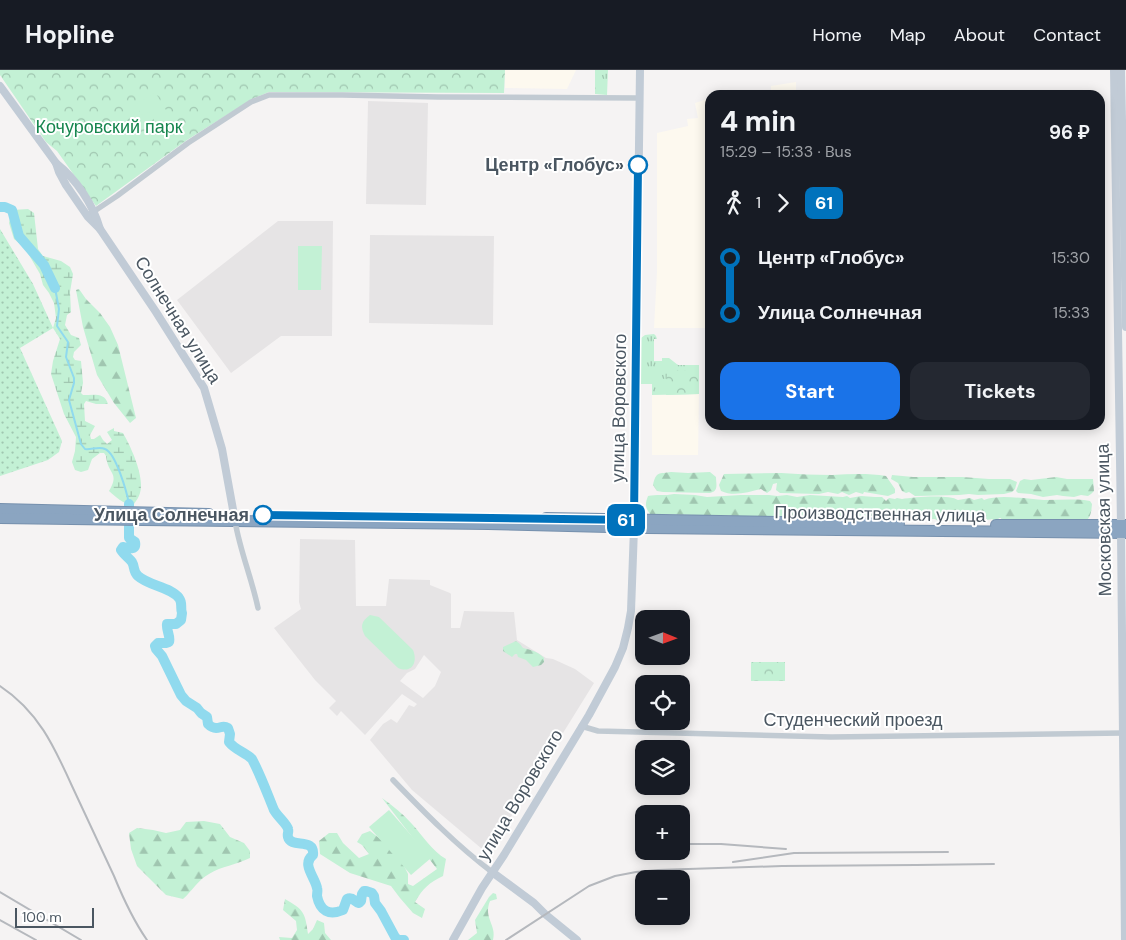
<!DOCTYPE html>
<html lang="en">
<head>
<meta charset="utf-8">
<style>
	:root { --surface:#171b24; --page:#242831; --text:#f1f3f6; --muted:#9ea1a6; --line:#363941; --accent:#1a73e8 }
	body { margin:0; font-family:"DM Sans",sans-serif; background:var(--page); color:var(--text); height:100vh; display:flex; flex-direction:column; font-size:19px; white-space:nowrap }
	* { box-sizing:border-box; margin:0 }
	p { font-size:16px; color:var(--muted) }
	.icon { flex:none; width:28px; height:28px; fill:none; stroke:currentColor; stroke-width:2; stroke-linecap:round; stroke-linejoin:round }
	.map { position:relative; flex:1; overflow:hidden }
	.side { position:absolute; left:705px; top:20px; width:400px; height:340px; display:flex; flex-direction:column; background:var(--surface); border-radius:15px; box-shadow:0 2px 12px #0003 }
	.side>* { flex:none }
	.badge { padding:0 10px; border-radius:8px; font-size:18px; line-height:32px }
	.needle { width:32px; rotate:91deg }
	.controls { position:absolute; left:635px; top:540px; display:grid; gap:10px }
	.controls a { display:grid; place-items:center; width:55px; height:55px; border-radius:10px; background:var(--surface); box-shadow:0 2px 12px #0003; font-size:25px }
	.scale { position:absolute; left:15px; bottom:12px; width:79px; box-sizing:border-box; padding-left:5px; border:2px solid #4a5661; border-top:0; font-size:14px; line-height:18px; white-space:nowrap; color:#4a5661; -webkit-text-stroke:4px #fff; paint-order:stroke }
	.map>.badge { position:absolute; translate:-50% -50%; box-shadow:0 0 0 2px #fff }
	.legs { display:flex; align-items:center; gap:8px; height:55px; padding:0 15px; font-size:16px }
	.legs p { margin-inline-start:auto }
	.overview { display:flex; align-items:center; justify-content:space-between; height:85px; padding:0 15px }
	h1 { font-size:28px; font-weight:700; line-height:38px }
	.action { display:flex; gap:10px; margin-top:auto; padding:10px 15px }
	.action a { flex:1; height:58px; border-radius:15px; background:var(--accent); color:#fff; font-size:20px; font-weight:700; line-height:58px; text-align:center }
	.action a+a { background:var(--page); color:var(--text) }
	ul { padding:0 15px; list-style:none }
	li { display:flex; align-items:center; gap:18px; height:55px; font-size:19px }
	li i { display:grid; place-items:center; width:8px; height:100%; margin:0 6px; background:currentColor }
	li i::after { content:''; width:12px; height:12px; margin:-6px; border:4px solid; border-radius:50%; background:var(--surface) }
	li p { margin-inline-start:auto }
	li:first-child i { background:linear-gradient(#0000 50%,currentColor 0) }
	li:last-child i { background:linear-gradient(currentColor 50%,#0000 0) }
	header { display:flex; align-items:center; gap:30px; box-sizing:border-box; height:70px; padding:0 25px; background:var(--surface); border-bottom:1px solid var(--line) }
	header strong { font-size:24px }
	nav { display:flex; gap:28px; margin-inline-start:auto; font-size:18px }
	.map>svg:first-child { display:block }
	.commercial { fill:#fdf9ef }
	.education { fill:#e6e4e5; fill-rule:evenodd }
	.grass { fill:url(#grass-tufts) }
	.forest { fill:url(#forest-firs) }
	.wetland { fill:url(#wetland-marsh) }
	.park { fill:url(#park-crowns) }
	.garden { fill:url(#garden-dots) }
	.pitch { fill:#c3f1d5 }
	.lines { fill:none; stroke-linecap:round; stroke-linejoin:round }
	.stream { stroke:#90daee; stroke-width:2 }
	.river { stroke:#90daee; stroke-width:10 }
	.highway-casing { stroke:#7690ad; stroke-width:12 }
	.street { stroke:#c1cad2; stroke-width:5.5 }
	.secondary { stroke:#c1cbd6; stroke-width:8 }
	.highway { stroke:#8ba5c1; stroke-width:10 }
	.rail { stroke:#b5b8bd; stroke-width:2 }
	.line-1-casing { stroke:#fff; stroke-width:11 }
	.line-1 { stroke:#0072bc; stroke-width:8 }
	.stop-1-dot { fill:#fff; stroke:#0072bc; stroke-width:2.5 }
	.labels { text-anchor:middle; stroke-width:4; stroke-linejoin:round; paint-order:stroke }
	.park-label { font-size:18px; fill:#17864f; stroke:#fff }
	.stop-label { font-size:18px; font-weight:bold; fill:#4a5661; stroke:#fff; text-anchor:end }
	.street-label { font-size:18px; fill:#4a5661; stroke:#fff }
</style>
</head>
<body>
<header>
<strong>Hopline</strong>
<nav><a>Home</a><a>Map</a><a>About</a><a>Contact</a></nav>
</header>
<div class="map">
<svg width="1126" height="870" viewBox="0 0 1126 870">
	<defs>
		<pattern id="grass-tufts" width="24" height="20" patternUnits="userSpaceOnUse" patternTransform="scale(1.25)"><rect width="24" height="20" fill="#c3f1d5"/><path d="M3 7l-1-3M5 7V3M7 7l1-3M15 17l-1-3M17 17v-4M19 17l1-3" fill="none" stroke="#a0c6b0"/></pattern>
		<pattern id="forest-firs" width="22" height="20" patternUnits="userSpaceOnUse" patternTransform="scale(1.25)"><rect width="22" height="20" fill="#c3f1d5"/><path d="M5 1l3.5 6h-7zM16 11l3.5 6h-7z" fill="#a0c6b0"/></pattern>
		<pattern id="wetland-marsh" width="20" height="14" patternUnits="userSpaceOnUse" patternTransform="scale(1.25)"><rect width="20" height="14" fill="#c3f1d5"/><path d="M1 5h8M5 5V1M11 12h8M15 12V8" fill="none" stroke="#a0c6b0"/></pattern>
		<pattern id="park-crowns" width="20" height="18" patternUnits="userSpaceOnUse" patternTransform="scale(1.25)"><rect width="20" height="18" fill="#c3f1d5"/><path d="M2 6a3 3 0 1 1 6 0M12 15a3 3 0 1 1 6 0" fill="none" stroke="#a0c6b0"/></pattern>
		<pattern id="garden-dots" width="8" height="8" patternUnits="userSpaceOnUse" patternTransform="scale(1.25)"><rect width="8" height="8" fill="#c3f1d5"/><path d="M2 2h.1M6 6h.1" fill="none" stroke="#a0c6b0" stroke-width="1.8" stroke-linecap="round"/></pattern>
	</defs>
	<rect width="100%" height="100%" fill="#f5f3f3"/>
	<g class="commercial">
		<polygon points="505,0 576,0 567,19 505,18"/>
		<polygon points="796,12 796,25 745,25 771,20 771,16"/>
		<polygon points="710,28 710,258 654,258 657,202 657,63 688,56 687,49 698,48 695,33"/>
		<polygon points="699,324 698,385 652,385 652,325"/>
	</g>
	<g class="education">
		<polygon points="368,31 428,33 426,135 366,134"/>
		<polygon points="278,151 333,151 332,266 281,266 231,303 177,230"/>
		<polygon points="370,165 494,166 493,255 369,253"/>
		<path d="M300 469 355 470 356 536H386L389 509 430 510V515L450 523 451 524V558H460L464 541 514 542 517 570 546 588 553 589 575 599 594 613 488 784 412 720 370 670 383 654 391 649 397 653 409 635 414 637 417 634 402 624 365 665 341 641 337 646 329 638 336 631 315 610 274 558 301 539 299 532ZM424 585 441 602 435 616 423 628 400 611 407 603 415 599Z"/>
	</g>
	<g class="grass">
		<polygon points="595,0 608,0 607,25 595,24"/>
		<polygon points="654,264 656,266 657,269 654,269 654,291 662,291 662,288 669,288 678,295 699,295 699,324 652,325 652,314 641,314 641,268 645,265"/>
	</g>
	<g class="forest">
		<polygon points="79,219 86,229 100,243 110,257 118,275 136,348 130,353 114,333 97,305 83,257 76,220"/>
		<path d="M671 402 688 403 710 402 716 407C716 414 719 421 710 423L663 422 657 421 653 415C656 401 659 404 671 402Z"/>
		<path d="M781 403C798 404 815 405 832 405 850 404 868 403 886 406L895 419V423L888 426 864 422 863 424 856 422 849 425 842 422 838 424 828 422 819 424 780 423 776 420 777 413 773 414 771 420 767 423 761 419C748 422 734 427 721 421L719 415 724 404Z"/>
		<polygon points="892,405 913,407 962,407 989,409 1010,409 1017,412 1015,419 1012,422 1004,424 978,425 969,424 959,425 915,426 909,422 906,423 902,421 898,413 891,409"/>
		<polygon points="1056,407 1067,409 1093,409 1094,421 1091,424 1088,426 1081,425 1074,427 1063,426 1057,425 1043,427 1031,424 1018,423 1016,421 1020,411 1024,409 1031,410"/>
		<path d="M674 424 695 425 707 427 741 425H769L777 426 787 425 797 427 810 425 843 427 847 426 850 428 861 426 875 427H882L886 431 889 428 895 429 897 428 902 429C914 427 949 424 958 430L970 428 974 430 982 428 984 430C999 424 1027 429 1044 430 1057 430 1071 429 1084 430L1090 431 1092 434C1091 444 1091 447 1083 454L1002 451 1001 448H999L997 451 995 452 992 449C985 451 947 452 940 449L938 451 935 449H907L902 447 887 448 873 446 865 448 807 446 789 447 650 444C645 437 645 434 648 426 656 424 665 426 674 424Z"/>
		<path d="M516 571 520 574 523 578C531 580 539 582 544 588V592L541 595 533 597 526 590 518 587 517 584H515L512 587 503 581V577Z"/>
		<path d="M382 728C393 736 403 744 412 754 423 766 432 781 446 789L443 806C429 813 423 818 415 832L425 839 422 848 413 843 400 828 391 816 350 803 320 784 319 771 329 763H337L343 773 359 788 369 784 362 775 357 772 362 764 370 761 397 782 408 804V814L413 816 437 799Z"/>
		<path d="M204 751 220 754 230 767 244 773 250 781V788C236 795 222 796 209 804 198 810 192 821 183 829L166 825 137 796 131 779 129 763 137 758 153 760 166 763 180 760 186 752Z"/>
		<path d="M493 823 496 824 497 829 490 831C483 848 497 855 493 870H468L477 863 475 850 489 827Z"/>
		<path d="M285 829C304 840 305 842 308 864L313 859 317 850 324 853 325 863 331 870H280L279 867 292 868 297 860 296 851 283 840Z"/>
	</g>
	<path class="wetland" d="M28 139 34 143 38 179 43 186 61 191 70 197 73 204 70 222 71 242 67 245 65 255 71 265 79 268 81 275 74 282 73 287 75 290 81 291 83 313 81 323 83 325C93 325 105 322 108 334H96L86 331 84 334 85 351 95 356 90 365 91 369H94L100 365 103 370 107 374 112 370 107 362 114 358V361L123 363C131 377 145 407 140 423 139 427 136 431 134 434 124 435 117 428 109 421 120 402 108 405 106 386L104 383H100L92 389 88 400 81 402 75 400 72 392 75 381 76 367 64 344 51 304 53 291 60 269 53 258 56 248 54 233 49 223 43 215 40 204 29 185 24 177 14 169 9 153 12 140Z"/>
	<g class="park">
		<polygon points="0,0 505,0 504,23 269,22 252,29 187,70 96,136 57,81 46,72 0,5"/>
		<polygon points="689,295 699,295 699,324 666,325 667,299 689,301"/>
		<rect x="751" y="592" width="34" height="19"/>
	</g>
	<polygon class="garden" points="0,159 33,214 53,258 20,278 62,371 59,382 48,390 0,406"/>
	<g class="pitch">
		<polygon points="155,22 177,58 164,66 149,42 142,45 135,35"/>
		<polygon points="298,176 322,176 321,220 298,220"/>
		<path d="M370 545 379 547 413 580C418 592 412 604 398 598L365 566C360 556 361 552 370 545Z"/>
		<polygon points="389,740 431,788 411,805 369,757"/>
	</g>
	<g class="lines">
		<path class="stream" d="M55 218 59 239 57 256 68 272 66 287 74 308V313L69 330 81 374 85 379C91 380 99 376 105 379 116 383 127 423 129 434"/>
		<g class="river">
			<polyline points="0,137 5,137 12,140 19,166 44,195 55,218"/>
			<path d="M129 434V468L135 472C137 481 128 478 123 477L121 480C124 485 129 488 132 492 135 497 133 502 138 506 149 516 171 517 179 528 183 533 180 538 182 543L181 550 176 554H167C166 560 171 567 169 572L166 573H158L155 576 156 579 162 586 181 625 186 631 197 638 201 643 207 647 208 654C210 656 213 658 216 658 221 658 223 655 228 658L230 664 229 672C235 680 245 682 252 689 261 706 267 723 274 740 277 746 287 754 288 759 289 763 287 763 288 767 291 779 315 767 313 785 301 794 315 807 317 818 318 820 317 823 317 826 320 841 329 846 343 840L347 829C353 826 354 832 359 833L361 831 362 824 364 821H366L372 823 374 826 375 833 381 841 395 867 398 870H404"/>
		</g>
		<g class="highway-casing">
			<g id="highway">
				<polyline points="0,439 209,444"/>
				<polyline points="0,448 142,450 488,454 648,458 1126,463"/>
				<polyline points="546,448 899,454"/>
				<polyline points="996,455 1126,455"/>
			</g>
		</g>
		<g class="street">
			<polyline points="90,144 117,126 188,73 251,32 269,25 342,25 438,27 639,28"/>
			<path d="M235 451C240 481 252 509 258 538"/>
			<polyline points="581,656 598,661 831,667 1123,663"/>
			<path d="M393 710C424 742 456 775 492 802"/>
		</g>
		<g class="secondary">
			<polyline points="1114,0 1121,455"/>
			<polyline points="1121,0 1126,257"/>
			<polyline points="0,16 56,93 59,102 66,115 88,147 100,159 156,242 204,318 222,379 234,445"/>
			<path d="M56 93C76 109 93 134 100 159"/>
			<polyline points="634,450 640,0"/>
			<polyline points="1121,463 1125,870"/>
			<polyline points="492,802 534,833 545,844 577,870"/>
			<polyline points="453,870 482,818 504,785 589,645 615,597 623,578 628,558 631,541 634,458"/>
		</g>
		<use href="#highway" class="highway"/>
		<g class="rail">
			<path d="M0 616C38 641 54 676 72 716 86 746 100 776 114 806 123 828 133 850 147 870"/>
			<polyline points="681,774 721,774 786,779"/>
			<polyline points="733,792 794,783 948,782"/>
			<polyline points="0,822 81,870"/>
			<polyline points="0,850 36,870"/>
			<polyline points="506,870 589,816 615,806 636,802 658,800 782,796 916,795 994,794"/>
		</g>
	</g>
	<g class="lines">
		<g class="line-1-casing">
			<polyline id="line-1" points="263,445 634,450 638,95"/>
		</g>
		<use href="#line-1" class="line-1"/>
	</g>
	<g class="stop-1-dot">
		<circle cx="638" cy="95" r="9"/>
		<circle cx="263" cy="445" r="9"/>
	</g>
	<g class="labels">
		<g class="park-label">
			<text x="109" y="63">Кочуровский парк</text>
		</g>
		<g class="stop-label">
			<text x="624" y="101">Центр «Глобус»</text>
			<text x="249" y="451">Улица Солнечная</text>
		</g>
		<g class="street-label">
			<text transform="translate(178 250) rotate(58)" y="6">Солнечная улица</text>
			<text transform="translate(619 338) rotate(-89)" y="6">улица Воровского</text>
			<text transform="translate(880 444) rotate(1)" y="6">Производственная улица</text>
			<text transform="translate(1104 450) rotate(-91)" y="6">Московская улица</text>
			<text x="853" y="656">Студенческий проезд</text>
			<text transform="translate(520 725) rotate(-59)" y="6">улица Воровского</text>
		</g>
	</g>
</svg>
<div class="controls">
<a><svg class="needle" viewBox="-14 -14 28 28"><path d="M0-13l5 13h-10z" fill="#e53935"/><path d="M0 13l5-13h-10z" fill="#9ea1a6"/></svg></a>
<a><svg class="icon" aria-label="locate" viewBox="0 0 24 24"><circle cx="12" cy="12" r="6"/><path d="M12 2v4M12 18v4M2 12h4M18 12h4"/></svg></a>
<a><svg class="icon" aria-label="layers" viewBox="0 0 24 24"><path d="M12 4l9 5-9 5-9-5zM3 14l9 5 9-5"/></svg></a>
<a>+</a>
<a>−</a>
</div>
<div class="scale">100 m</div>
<b class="badge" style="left:626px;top:450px;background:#0072bc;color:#fff">61</b>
<section class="side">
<div class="overview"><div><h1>4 min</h1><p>15:29 – 15:33 · Bus</p></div><b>96 ₽</b></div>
<div class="legs"><svg class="icon" aria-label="walk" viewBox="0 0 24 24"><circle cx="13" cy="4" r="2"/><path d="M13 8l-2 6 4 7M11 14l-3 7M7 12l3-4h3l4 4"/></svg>1<svg class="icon" aria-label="forward" viewBox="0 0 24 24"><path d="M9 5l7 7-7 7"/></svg><b class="badge" style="background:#0072bc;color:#fff">61</b></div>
<ul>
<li><i style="color:#0072bc"></i><b>Центр «Глобус»</b><p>15:30</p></li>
<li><i style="color:#0072bc"></i><b>Улица Солнечная</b><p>15:33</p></li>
</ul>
<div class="action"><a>Start</a><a>Tickets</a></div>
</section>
</div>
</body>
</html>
